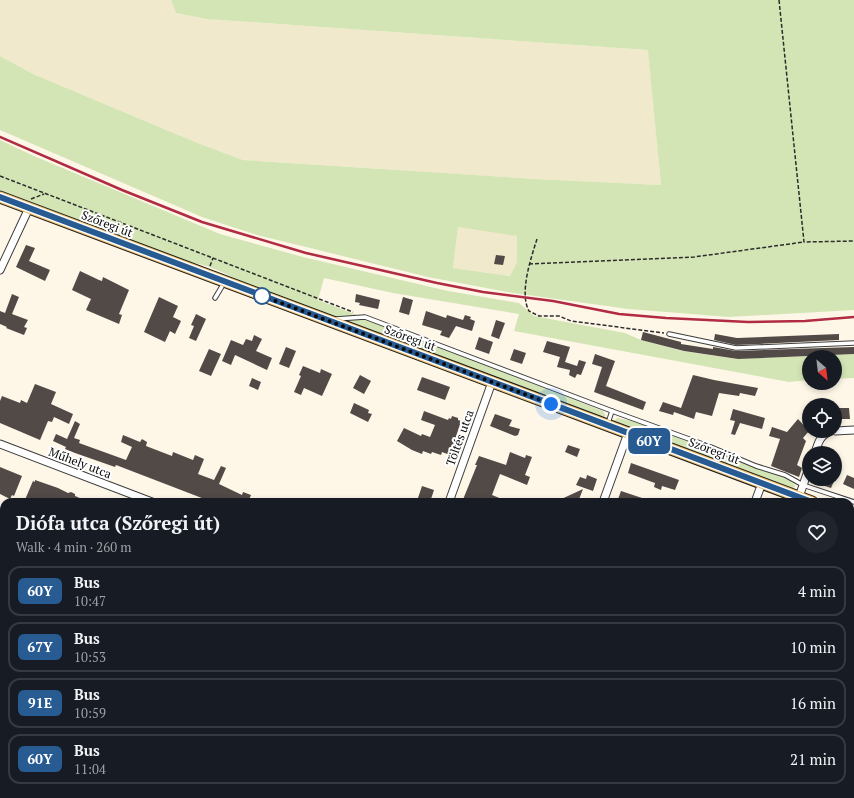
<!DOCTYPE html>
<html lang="en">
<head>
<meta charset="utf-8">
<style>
	:root { --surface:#171b24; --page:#20242c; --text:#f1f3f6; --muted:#9ea1a6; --line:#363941 }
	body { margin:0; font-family:"PT Serif",serif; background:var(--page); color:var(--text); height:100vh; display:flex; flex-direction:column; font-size:15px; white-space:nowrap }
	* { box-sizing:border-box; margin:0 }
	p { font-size:13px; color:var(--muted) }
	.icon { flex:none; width:22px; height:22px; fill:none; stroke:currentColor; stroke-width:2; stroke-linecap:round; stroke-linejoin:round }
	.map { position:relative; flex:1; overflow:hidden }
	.details { position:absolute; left:0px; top:498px; width:854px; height:300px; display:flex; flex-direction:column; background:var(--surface); border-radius:12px 12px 0 0; box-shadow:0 2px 6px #0003 }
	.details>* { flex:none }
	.badge { padding:0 8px; border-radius:6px; font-size:14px; line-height:26px }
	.needle { width:26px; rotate:152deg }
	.fabs { position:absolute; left:802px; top:350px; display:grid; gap:8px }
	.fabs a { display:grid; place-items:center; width:40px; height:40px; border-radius:50%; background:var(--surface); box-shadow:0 2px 6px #0003; font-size:20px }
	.you { position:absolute; width:20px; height:20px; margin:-10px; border:3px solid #fff; border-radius:50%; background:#1a73e8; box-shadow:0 0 0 6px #1a73e833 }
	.map>.badge { position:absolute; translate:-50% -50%; box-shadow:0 0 0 2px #fff }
	.round { display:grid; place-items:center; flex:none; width:42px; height:42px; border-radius:21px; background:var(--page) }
	.overview { display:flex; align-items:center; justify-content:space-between; height:68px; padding:0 16px }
	h1 { font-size:19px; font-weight:600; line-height:30px }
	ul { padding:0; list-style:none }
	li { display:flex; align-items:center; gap:12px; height:50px; margin:0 8px 6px; padding:0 8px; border:2px solid var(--line); border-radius:12px }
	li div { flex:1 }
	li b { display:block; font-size:15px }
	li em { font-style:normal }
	li .badge { min-width:44px; font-weight:700; text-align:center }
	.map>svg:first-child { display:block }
	.farmland { fill:#f1e9cb }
	.green { fill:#d4e5b5; fill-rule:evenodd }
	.pitch { fill:#e5edc6 }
	.water { fill:#b0e2f2; stroke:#3ca0c4 }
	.building { fill:#524a47 }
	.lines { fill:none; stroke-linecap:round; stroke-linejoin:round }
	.service-casing { stroke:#3d3d3d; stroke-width:5.5 }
	.minor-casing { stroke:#3d3d3d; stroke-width:9 }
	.tertiary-casing { stroke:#3d3d3d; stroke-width:10 }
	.primary-casing { stroke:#1b1b1b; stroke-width:13 }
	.path { stroke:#2c2c2c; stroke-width:1.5; stroke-dasharray:4 2; stroke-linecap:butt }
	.service { stroke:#fff; stroke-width:3.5 }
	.minor { stroke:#fff; stroke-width:7 }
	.tertiary { stroke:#fff; stroke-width:8 }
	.primary { stroke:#f0bc66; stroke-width:11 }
	.rail { stroke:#b12b43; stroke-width:2.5 }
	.line-casing { stroke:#fff; stroke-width:9 }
	.line { stroke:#275b91; stroke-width:6 }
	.walk { stroke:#0a0a0a; stroke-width:4; stroke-dasharray:0 7.2 }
	.stop-dot { fill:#fff; stroke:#275b91; stroke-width:2 }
	.labels { text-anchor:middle; stroke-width:4; stroke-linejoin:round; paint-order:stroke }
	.street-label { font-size:12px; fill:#0a0a0a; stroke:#fff }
</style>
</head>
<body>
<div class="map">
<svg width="854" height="798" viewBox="0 0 854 798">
	<rect width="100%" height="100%" fill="#fef7e8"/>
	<g class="farmland">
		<polygon points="0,0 171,0 176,13 206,19 649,50 661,185 536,179 243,160 195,142 33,74 0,56"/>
		<polygon points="458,227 517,235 517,262 510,276 453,268"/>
	</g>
	<g class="green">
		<path d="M171 0H854V310L729 317 628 309 507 292 428 277 257 235 202 217 0 130V56L33 74 195 142 243 160 536 179 661 185 648 50 206 19 176 13ZM458 227 517 236V262L510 276 453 268Z"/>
		<path d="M0 140 34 156 220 234 303 257 448 291 519 303 534 316 625 333 641 340 682 351 737 359 854 354V378L835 379V357H809V380L789 382 514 331 519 314 393 293 324 278 318 300 357 315 336 318 238 280C224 273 207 264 191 263L2 191 0 190Z"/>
		<polygon points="365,319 603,411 606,416 603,417 346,322 346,320"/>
		<polygon points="617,418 633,421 788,479 796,486 793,488 789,487 616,424 614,421"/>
		<polygon points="86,794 137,794 153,798 109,798"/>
	</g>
	<polygon class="pitch" points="850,590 853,592 854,590 854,798 657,798 658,794 850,794"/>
	<polygon class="water" points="0,784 4,785 4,794 86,794 109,798 0,798"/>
	<g class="building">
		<polygon points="26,245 35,248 29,261 50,270 45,281 16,267"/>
		<polygon points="496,255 505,256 503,265 494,264"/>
		<polygon points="80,271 99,280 102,281 103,277 129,290 119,314 122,315 119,324 86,310 91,299 72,290"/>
		<polygon points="12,294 19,297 12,314 28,320 24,327 27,328 24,335 6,328 7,327 0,324 0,311 5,313"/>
		<polygon points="356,294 380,300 378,309 359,305 360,303 355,302"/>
		<polygon points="159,297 178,306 173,317 181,321 175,334 170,331 165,342 144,332"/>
		<polygon points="403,297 413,300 409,315 399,312"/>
		<polygon points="426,311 446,318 447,315 463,320 465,315 471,317 470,319 475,321 472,331 456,326 449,338 440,335 442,331 422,325"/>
		<polygon points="196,314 206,319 196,341 189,338 194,326 191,325"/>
		<polygon points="496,320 505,323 499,339 491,336"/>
		<polygon points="643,332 681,342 681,344 713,349 713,347 736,351 854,347 854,354 738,359 684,351 641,340"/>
		<polygon points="715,334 737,338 839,334 839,340 736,345 714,340"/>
		<polygon points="254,335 262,339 256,351 272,358 267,370 235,355 231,365 222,361 231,340 243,345 246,339 252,341"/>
		<polygon points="479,337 493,342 489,354 475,349"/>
		<polygon points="547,341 570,347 565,362 577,366 579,360 586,362 581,375 577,374 575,378 569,375 570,370 557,367 560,357 543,352"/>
		<polygon points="286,347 296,351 289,368 279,364"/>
		<polygon points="209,349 221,354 211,376 199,371"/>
		<polygon points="514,349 526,353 522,364 510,360"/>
		<polygon points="595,354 615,361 606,386 646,402 643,410 594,392 602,367 592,364"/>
		<polygon points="303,366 320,373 321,369 332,374 322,396 304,388 301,395 294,392 301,376 299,375"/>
		<polygon points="360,375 371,381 364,394 353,388"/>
		<polygon points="693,375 714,380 758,388 755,396 740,393 739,396 719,393 712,416 696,412 694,419 674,412 673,415 659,411 663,402 681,408"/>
		<polygon points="422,377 450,387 445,400 417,390"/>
		<polygon points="252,378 261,382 258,390 249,386"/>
		<polygon points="35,384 56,392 51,404 73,414 69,424 54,417 52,422 48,421 40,440 0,423 0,401 2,396 20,403 21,400 27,403"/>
		<polygon points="354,403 369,410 368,413 372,414 368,422 350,413"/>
		<polygon points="837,408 849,408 850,419 837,419"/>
		<polygon points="733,409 765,418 762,429 740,423 735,435 731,434 735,421 730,420"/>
		<polygon points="424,411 448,420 449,418 451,419 452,416 458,418 458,420 461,421 450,455 442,452 441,455 432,452 431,454 423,451 422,454 412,450 397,441 404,428 421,436 422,434 430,437 435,425 421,420"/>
		<polygon points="495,414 512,420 509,426 520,429 518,435 515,436 490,426"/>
		<polygon points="798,419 809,431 803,438 806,441 797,465 802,468 799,477 771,466 780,439 769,436 772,427 787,432"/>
		<polygon points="75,421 80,424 74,438 80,440 79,443 126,460 132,447 121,442 123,435 140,442 142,439 147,442 146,446 172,456 173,452 193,460 195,455 204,459 198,474 214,480 221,466 226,468 219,484 242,495 243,492 251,495 248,502 215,502 208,499 207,500 116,465 115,467 75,453 65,449 66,447 53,441 56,434 67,439"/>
		<polygon points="568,445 580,449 577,457 565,452"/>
		<polygon points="510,452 525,458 526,455 532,457 525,475 530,477 527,485 500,474 492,495 509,502 462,502 477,465 475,465 479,456 506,465"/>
		<polygon points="631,463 679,480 675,490 662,486 661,490 654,487 655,483 652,482 628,473"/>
		<polygon points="0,467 22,476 14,496 12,495 10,499 0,494"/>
		<polygon points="587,475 597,479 593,491 576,485 580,477 586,479"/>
		<polygon points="847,475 854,478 854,489 843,484"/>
		<polygon points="810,479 835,479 831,488 810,481"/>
		<polygon points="35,480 58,488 68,493 71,492 75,494 75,496 89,502 24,502 33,481 35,482"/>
		<polygon points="422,486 434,490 430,502 418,498"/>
		<polygon points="583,489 578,502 555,502"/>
		<polygon points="621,491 651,501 651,502 617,502"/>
	</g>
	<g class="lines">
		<g class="service-casing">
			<g id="service">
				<polyline points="215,298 224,283"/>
				<polyline points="336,319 365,317 612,411 711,447 756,466 785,475 803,485 854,502"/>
				<polyline points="669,334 736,348 854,343"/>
				<polyline points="608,423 612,411"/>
				<polyline points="771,794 776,798"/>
			</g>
		</g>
		<g class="minor-casing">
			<g id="minor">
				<polyline points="0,270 29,208"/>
				<polyline points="835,431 854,430"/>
				<polyline points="0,444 152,502"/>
				<path d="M815 453C818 443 820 435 831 431"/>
				<polyline points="799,497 809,468"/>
				<polyline points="449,502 492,382"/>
				<polyline points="603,502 628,433"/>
				<polyline points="755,502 762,483"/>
				<polyline points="336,798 338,794"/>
				<polyline points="647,798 649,794"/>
			</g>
		</g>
		<g class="tertiary-casing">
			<g id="tertiary">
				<polyline points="0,672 4,674"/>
				<polyline points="260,794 269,798"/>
			</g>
		</g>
		<g class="primary-casing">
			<g id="primary">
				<polyline points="0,197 812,502"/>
				<polyline points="850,523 854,525"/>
			</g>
		</g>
		<g class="path">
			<polyline points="779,0 804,242 854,241"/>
			<polyline points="0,176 353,312"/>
			<polyline points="31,199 44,194"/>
			<path d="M537 239C531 258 519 293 529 311L539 316H559L571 321 664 333"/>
			<polyline points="529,264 694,257 804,242"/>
			<polyline points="210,266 213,258"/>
			<polyline points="0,766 4,758"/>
			<polyline points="0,778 4,778"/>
			<polyline points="107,794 130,798"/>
		</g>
		<use href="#service" class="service"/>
		<use href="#minor" class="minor"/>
		<use href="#tertiary" class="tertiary"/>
		<use href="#primary" class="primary"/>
		<polyline class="rail" points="0,137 122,190 202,222 306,253 437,283 483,292 553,301 619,314 666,318 748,322 805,321 854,317"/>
	</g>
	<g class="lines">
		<g class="line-casing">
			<polyline id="line" points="0,197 812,502"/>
		</g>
		<use href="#line" class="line"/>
		<polyline class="walk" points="262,296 551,404"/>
	</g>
	<circle class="stop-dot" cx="262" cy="296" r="8"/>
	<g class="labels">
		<g class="street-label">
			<text transform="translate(107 224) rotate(21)" y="4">Szőregi út</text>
			<text transform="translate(410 338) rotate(20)" y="4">Szőregi út</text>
			<text transform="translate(460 438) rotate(-70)" y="4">Töltés utca</text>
			<text transform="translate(714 451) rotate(21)" y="4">Szőregi út</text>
			<text transform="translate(80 463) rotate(21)" y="4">Műhely utca</text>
		</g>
	</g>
</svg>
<div class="fabs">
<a><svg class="needle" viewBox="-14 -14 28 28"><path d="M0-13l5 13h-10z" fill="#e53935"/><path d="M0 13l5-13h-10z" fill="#9ea1a6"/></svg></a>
<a><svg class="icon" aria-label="locate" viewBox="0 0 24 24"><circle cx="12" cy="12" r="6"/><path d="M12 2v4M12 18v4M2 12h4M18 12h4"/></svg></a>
<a><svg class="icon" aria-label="layers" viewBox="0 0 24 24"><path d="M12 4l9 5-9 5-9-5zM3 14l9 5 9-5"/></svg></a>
</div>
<div class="you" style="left:551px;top:404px"></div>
<b class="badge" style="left:649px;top:441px;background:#275b91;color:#fff">60Y</b>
<section class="details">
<div class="overview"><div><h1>Diófa utca (Szőregi út)</h1><p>Walk · 4 min · 260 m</p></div><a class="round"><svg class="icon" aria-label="heart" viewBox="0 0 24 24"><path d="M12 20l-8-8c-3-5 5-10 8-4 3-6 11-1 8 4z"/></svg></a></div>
<ul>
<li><span class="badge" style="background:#275b91;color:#fff">60Y</span><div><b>Bus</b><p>10:47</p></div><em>4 min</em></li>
<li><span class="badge" style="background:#275b91;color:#fff">67Y</span><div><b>Bus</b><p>10:53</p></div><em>10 min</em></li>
<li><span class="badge" style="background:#275b91;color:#fff">91E</span><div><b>Bus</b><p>10:59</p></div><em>16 min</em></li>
<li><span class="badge" style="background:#275b91;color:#fff">60Y</span><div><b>Bus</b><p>11:04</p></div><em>21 min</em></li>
</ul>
</section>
</div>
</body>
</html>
